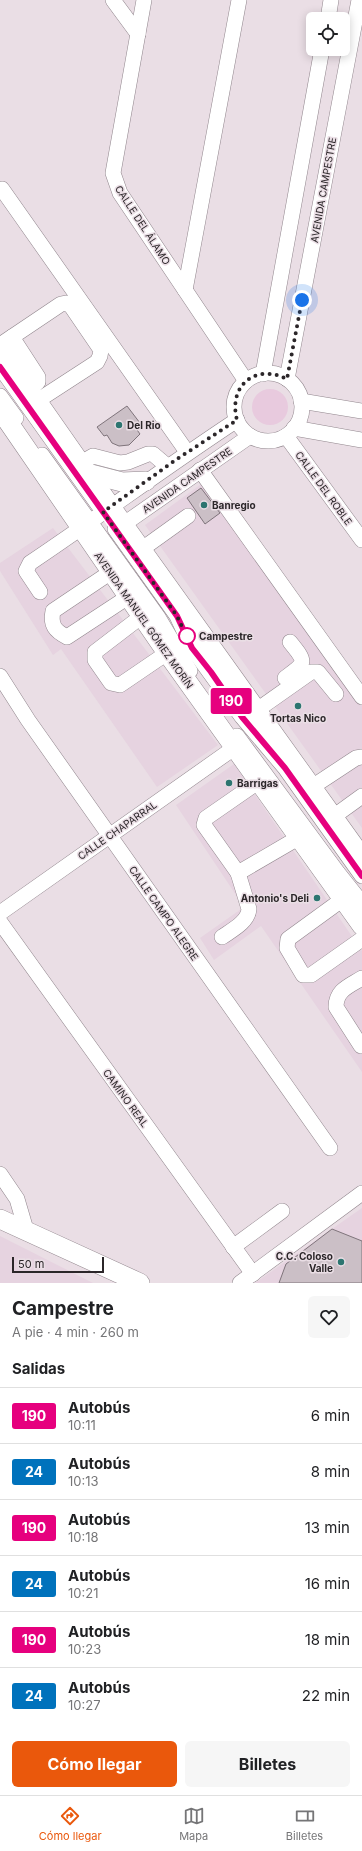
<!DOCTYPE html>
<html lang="es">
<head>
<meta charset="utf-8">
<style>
	:root { --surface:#fff; --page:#f6f6f6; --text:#202124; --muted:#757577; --line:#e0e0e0; --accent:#ea580c }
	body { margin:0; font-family:Inter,sans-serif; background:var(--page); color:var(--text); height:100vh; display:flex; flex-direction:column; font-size:15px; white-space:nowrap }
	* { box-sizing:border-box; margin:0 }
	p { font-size:13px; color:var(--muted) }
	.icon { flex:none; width:22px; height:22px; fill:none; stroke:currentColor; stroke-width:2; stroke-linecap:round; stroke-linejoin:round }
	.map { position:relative; height:1283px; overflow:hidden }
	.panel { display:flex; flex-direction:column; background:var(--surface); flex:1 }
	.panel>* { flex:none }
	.badge { padding:0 8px; border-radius:3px; font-size:14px; line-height:26px }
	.fabs { position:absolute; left:306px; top:12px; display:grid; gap:8px }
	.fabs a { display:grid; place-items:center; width:44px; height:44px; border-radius:6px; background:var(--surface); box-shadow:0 2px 10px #0003; font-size:20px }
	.scale { position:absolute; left:12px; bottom:10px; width:92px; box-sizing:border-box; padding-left:4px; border:2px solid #2b2629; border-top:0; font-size:11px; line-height:14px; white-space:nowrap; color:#2b2629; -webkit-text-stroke:3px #eadee5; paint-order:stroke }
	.you { position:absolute; width:20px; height:20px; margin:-10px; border:3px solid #fff; border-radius:50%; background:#1a73e8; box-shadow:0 0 0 6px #1a73e833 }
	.map>.badge { position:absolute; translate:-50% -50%; box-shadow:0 0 0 2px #fff }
	h2 { padding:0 12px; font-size:15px; line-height:36px }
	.round { display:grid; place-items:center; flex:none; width:42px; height:42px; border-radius:6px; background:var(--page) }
	.overview { display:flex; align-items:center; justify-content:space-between; height:68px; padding:0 12px }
	h1 { font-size:19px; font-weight:700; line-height:30px }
	.button { display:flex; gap:8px; margin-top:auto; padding:8px 12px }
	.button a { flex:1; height:46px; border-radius:6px; background:var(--accent); color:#fff; font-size:16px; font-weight:700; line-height:46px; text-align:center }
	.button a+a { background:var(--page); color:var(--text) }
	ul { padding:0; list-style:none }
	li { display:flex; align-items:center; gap:12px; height:56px; padding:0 12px; border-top:1px solid var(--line) }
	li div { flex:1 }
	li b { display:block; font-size:15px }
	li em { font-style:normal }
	li .badge { min-width:44px; font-weight:700; text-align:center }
	.tab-bar { display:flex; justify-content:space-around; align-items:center; height:56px; border-top:1px solid var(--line); background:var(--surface); font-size:11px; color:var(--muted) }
	.tab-bar a { display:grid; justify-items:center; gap:2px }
	.tab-bar .on { color:var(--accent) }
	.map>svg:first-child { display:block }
	.built { fill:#e6d3e0 }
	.green { fill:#e8cade }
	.building { fill:#cbbfc6; stroke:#7f747b }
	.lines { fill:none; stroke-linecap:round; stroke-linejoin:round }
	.minor-casing { stroke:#91868d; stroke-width:16 }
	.major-casing { stroke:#91868d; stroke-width:20 }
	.minor { stroke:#fff; stroke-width:15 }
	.major { stroke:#fff; stroke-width:19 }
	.line-casing { stroke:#fff; stroke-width:9 }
	.line { stroke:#e6007e; stroke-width:6 }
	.walk { stroke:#2b2629; stroke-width:4; stroke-dasharray:0 7.2 }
	.poi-dot { fill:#2c7570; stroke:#eadee5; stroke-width:1.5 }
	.stop-dot { fill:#fff; stroke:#e6007e; stroke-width:2 }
	.labels { text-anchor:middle; stroke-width:3; stroke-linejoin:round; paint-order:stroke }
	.street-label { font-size:10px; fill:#2b2629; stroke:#eadee5 }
	.poi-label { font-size:10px; font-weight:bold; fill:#2b2629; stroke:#eadee5; text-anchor:start }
	.stop-label { font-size:10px; font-weight:bold; fill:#2b2629; stroke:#eadee5; text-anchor:start }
</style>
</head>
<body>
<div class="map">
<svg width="362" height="1283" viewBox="0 0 362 1283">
	<rect width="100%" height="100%" fill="#eadee5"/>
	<g class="built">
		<polygon points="204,482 362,704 362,828 145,525"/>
		<polygon points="53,528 218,745 157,787 61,649 53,655 0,571 0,563"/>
		<polygon points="234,764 362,951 362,1072 261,926 214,960 200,938 244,907 176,805"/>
		<polygon points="362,1208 362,1283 255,1283"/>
		<polygon points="0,1236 93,1283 0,1283"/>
	</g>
	<circle class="green" cx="270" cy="407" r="18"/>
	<g class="building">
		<polygon points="127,406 140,423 135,427 140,434 129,445 119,446 112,443 107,435 104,436 97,427"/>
		<polygon points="201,488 220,513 205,524 187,498"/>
		<polygon points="332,1229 362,1241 362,1283 279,1283 286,1264"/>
	</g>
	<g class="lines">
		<g class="minor-casing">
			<g id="minor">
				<polyline points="113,0 138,34"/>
				<polyline points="144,0 113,173 120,193 246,381"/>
				<polyline points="328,19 331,0"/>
				<polyline points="2,189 187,452"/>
				<polyline points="185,290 239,0"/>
				<polyline points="12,337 38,377 38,382 29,389"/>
				<polyline points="0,345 61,304 66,303 71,306 101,350 100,356 97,362 37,401"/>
				<polyline points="0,367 99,506"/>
				<circle cx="268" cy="407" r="34"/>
				<polyline points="263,374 322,49"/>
				<polyline points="287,379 359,0"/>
				<polyline points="0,396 16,418"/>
				<polyline points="301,401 362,411"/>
				<polyline points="294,428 362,440"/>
				<polyline points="286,436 362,540"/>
				<polyline points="42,455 158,617 190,671"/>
				<polyline points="81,463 93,456 120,463 128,462 148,454 153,454 167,466"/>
				<polyline points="200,470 362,697"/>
				<polyline points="124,524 250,436"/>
				<polyline points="115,529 177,616 192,648 242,717 285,768 362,876"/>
				<polyline points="142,549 188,516"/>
				<path d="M111 572 53 611C50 625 55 631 67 637L128 597"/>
				<path d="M40 592 26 571 30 563C100 516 167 466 237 420"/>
				<polyline points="142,616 95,652 95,660 111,683 120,685 167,653"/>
				<polyline points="0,676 28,720 330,1148"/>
				<path d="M285 678C306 662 307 663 290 642"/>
				<polyline points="257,710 311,672 318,672 336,694"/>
				<polyline points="237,736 338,873 362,903"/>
				<polyline points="258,782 206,818 204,825 238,873 298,838"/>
				<polyline points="312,787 356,758 362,757"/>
				<polyline points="333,817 362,796"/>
				<polyline points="343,899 288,939 287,948 303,975 311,975 362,939"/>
				<polyline points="0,913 234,748"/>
				<polyline points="0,922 253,1274"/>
				<path d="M222 937C232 930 248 922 249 909L238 873"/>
				<path d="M361 1046 336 1007C336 990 349 986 362 978"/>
				<polyline points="0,1174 17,1199 27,1233"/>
				<polyline points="233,1247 282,1211"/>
				<polyline points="240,1283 362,1193"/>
			</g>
		</g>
		<g class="major-casing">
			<g id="major">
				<polyline points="0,348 121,521 362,857"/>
				<polyline points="0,410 167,653 362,926"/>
				<polyline points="87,473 122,482 146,481"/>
				<polyline points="0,1219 140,1283"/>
			</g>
		</g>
		<use href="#minor" class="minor"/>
		<use href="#major" class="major"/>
	</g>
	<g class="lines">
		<g class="line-casing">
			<polyline id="line" points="0,367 177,616 192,648 211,672 242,717 285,768 362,876"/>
		</g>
		<use href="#line" class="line"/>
		<path class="walk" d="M187 636V637L177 616 103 512 177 459 237 420C228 386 255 363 287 379L302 300"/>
	</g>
	<g class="poi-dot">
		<circle cx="119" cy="425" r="4"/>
		<circle cx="204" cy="505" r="4"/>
		<circle cx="298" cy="706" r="4"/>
		<circle cx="229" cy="783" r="4"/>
		<circle cx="317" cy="898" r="4"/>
		<circle cx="341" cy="1262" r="4"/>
	</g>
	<circle class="stop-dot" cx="187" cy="636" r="8"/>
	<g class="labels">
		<g class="street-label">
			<text transform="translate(323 190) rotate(-80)" y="4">AVENIDA CAMPESTRE</text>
			<text transform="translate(143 225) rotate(57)" y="4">CALLE DEL ÁLAMO</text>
			<text transform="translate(187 480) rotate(-35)" y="4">AVENIDA CAMPESTRE</text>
			<text transform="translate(324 488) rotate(54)" y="4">CALLE DEL ROBLE</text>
			<text transform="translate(144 620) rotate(55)" y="4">AVENIDA MANUEL GÓMEZ MORÍN</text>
			<text transform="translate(117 830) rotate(-35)" y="4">CALLE CHAPARRAL</text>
			<text transform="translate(164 913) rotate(55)" y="4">CALLE CAMPO ALEGRE</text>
			<text transform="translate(126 1098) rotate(54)" y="4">CAMINO REAL</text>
		</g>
		<g class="poi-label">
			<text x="127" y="429">Del Rio</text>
			<text x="212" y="509">Banregio</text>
			<text x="298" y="722" text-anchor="middle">Tortas Nico</text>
			<text x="237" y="787">Barrigas</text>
			<text x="309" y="902" text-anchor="end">Antonio's Deli</text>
			<text x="333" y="1260" text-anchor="end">C.C. Coloso<tspan x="333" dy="12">Valle</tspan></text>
		</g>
		<g class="stop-label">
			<text x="199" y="640">Campestre</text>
		</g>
	</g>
</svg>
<div class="fabs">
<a><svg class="icon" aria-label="locate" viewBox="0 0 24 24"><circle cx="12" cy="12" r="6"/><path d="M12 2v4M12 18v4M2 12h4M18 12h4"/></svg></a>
</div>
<div class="scale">50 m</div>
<div class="you" style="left:302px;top:300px"></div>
<b class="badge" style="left:231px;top:701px;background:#e6007e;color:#fff">190</b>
</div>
<section class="panel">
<div class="overview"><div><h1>Campestre</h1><p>A pie · 4 min · 260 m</p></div><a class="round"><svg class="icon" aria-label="heart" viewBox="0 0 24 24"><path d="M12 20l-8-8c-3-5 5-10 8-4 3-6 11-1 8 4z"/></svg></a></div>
<h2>Salidas</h2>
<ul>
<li><span class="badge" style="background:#e6007e;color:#fff">190</span><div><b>Autobús</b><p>10:11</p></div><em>6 min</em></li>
<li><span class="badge" style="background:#0072bc;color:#fff">24</span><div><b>Autobús</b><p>10:13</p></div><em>8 min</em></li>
<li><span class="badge" style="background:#e6007e;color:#fff">190</span><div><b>Autobús</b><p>10:18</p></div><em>13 min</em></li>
<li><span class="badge" style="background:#0072bc;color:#fff">24</span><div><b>Autobús</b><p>10:21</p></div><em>16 min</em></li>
<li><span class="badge" style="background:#e6007e;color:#fff">190</span><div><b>Autobús</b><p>10:23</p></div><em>18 min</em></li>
<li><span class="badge" style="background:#0072bc;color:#fff">24</span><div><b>Autobús</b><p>10:27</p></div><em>22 min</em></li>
</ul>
<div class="button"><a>Cómo llegar</a><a>Billetes</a></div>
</section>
<nav class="tab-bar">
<a class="on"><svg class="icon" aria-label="directions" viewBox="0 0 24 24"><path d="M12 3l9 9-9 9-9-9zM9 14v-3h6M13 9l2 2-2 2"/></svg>Cómo llegar</a>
<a><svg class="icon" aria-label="map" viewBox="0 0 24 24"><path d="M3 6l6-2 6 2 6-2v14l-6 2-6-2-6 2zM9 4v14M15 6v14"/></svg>Mapa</a>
<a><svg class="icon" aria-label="tickets" viewBox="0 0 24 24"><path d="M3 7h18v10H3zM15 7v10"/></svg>Billetes</a>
</nav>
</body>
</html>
